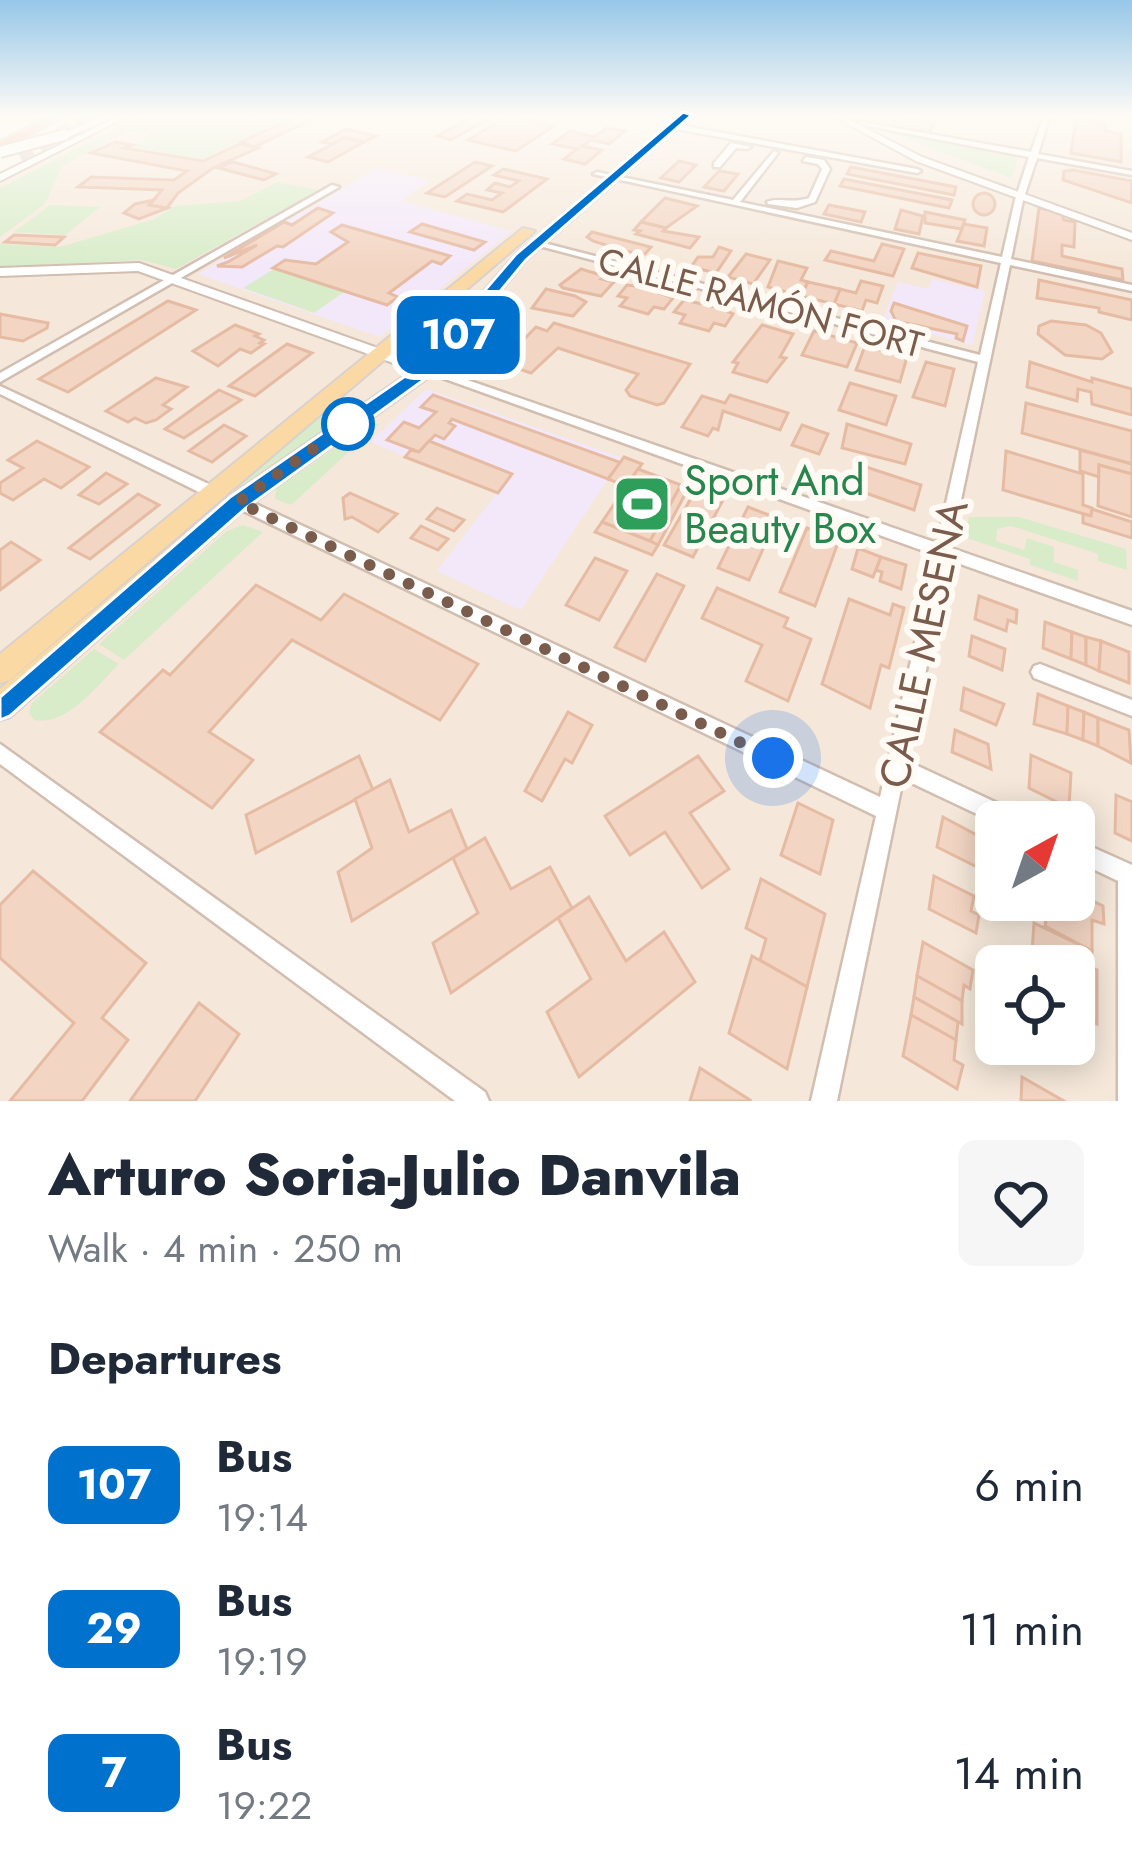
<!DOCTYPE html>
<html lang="en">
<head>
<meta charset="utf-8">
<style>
	:root { --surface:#fff; --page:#f6f6f7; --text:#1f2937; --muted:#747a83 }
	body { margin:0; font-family:Jost,sans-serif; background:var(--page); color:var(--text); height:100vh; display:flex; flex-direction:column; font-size:45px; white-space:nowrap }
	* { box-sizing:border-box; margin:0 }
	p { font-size:39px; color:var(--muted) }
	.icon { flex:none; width:66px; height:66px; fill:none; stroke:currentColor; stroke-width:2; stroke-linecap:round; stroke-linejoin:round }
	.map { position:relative; height:1101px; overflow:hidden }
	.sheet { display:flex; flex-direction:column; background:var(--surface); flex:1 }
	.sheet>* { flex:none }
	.badge { padding:0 24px; border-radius:18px; font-size:42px; line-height:78px }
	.needle { width:78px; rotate:40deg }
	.controls { position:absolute; left:975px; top:801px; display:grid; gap:24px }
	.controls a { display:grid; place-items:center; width:120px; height:120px; border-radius:18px; background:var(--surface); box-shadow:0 6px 30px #0003; font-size:60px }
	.you { position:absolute; width:60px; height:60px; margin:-30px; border:9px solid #fff; border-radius:50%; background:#1a73e8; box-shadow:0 0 0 18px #1a73e833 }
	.map>.badge { position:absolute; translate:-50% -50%; box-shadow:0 0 0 6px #fff }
	h2 { padding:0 48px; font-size:45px; line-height:108px }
	.round { display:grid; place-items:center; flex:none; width:126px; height:126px; border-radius:18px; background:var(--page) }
	.headline { display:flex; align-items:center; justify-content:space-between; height:204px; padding:0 48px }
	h1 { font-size:57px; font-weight:800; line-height:90px }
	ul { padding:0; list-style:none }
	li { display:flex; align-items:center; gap:36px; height:144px; padding:0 48px }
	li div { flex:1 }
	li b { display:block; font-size:45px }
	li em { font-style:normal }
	li .badge { min-width:132px; font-weight:700; text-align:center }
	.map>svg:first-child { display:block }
	.residential { fill:#f5e8da; fill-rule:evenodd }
	.education { fill:#f3e8fa }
	.green { fill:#d8ecc9 }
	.building { fill:#f3d5c3; stroke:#e6bba3; stroke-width:3 }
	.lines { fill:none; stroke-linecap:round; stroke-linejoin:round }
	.motorway-tunnel { stroke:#dcd0c4; stroke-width:14; stroke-dasharray:14 8; stroke-linecap:butt }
	.minor-casing { stroke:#d1beb0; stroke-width:5 }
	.tertiary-casing { stroke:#d1beb0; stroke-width:4 }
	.secondary-casing { stroke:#d6c0b0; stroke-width:5 }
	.primary-casing { stroke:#dad1cd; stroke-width:4 }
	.motorway-casing { stroke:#dad1cd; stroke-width:5 }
	.minor { fill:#fff; fill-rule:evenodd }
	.tertiary { fill:#fff; fill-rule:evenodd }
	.secondary { fill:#fff; fill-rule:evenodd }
	.primary { fill:#fbd9a5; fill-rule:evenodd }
	.motorway { fill:#f7b7a3; fill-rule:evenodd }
	.secondary-bridge-casing { stroke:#d6c0b0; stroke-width:14; stroke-linecap:butt }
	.secondary-bridge { stroke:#fff; stroke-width:10 }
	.line { fill:#0072ce; stroke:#fff; stroke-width:3 }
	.walk { stroke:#7a5c4d; stroke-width:12; stroke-dasharray:0 21.6 }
	.stop-dot { fill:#fff; stroke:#0072ce; stroke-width:6 }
	.labels { text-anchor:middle; stroke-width:12; stroke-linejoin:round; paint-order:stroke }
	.far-street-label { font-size:36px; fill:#7a5c4d; stroke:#fffaf3 }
	.leisure-label { font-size:42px; fill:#27864d; stroke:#fffaf3; text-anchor:start }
	.street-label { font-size:42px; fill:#7a5c4d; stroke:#fffaf3 }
</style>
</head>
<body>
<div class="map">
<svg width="1132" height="1101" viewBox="0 0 1132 1101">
	<rect width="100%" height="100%" fill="#fdf6ec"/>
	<path class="residential" d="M120 115H1132V1101H0V175ZM996 822H1074V900H996ZM996 966H1074V1044H996Z"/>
	<g class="education">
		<polygon points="377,168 430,180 401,201 512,231 380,337 198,274"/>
		<polygon points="932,279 985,291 972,345 882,321 898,282 928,289"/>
		<polygon points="426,389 622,458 521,610 437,571 497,493 370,442"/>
	</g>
	<g class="green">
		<polygon points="142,115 298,115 204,159 132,147 149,136 143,130 125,133 62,166 45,204 0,237 0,188"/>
		<polygon points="885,131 1019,156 1011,178"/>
		<polygon points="277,182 318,190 176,269 142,260 0,267 0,244 60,247 155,219 175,206 240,201"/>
		<polygon points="50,205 100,207 65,235 14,232"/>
		<polygon points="274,269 344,292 314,313 243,288"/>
		<polygon points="319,416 333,419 331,427 0,697 0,683"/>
		<polygon points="371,423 379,424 291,505 275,499 276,489"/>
		<polygon points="969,517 1019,517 1126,549 1127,570 1098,561 1098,554 1011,526 997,529 996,541 1024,550 1027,538 1054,547 1054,562 1078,570 1078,581 1030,565 1030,559 964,537"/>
		<polygon points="243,525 263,532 124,660 99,644 227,531"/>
		<path d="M94 649 119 664C98 685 66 727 34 720L29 713 32 703Z"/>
	</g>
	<g class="building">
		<polygon points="300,115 322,115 254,147 241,142"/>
		<polygon points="476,115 495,115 451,140 437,136"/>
		<polygon points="508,116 554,126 516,151 468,140"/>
		<polygon points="897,116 921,121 934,122 929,133 891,126"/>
		<polygon points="1076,118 1106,124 1105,131 1121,134 1121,162 1071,153"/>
		<polygon points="607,128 625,131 609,144 591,140 582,146 602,150 585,164 564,159 577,149 552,144 570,131 594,137"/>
		<polygon points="346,129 376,136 364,142 344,138 333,144 322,142"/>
		<polygon points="344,138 364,142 328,162 308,157"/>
		<polygon points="115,142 132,145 124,148 203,161 240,144 258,148 213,168 178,193 167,208 155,209 149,205 162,190 78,187 91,177 174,180 187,171 91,153"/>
		<polygon points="679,161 696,165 679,182 661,178"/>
		<polygon points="232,162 237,163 276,174 264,180 219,168"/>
		<polygon points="475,162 492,166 445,197 427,193"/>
		<polygon points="851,167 956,187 954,195 847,174"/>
		<polygon points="503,169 547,179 503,212 457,201 467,194 492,200 502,193 487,190 495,183 510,187 519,181 494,175"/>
		<polygon points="1073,170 1132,181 1132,203 1063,180 1064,171"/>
		<polygon points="719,171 738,174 724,191 704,187"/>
		<polygon points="844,179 952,200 949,208 840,186"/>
		<circle cx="984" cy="204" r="11"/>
		<polygon points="665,198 697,206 666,228 641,222"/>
		<polygon points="154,200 149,205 167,208 139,219 124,213 135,204"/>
		<polygon points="829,205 865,212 861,222 824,214"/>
		<polygon points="318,208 333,213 283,247 277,246 242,267 217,266 228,262 257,245 224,258 284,222 292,225"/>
		<polygon points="1039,208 1061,212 1064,220 1075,222 1074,247 1062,245 1062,256 1122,269 1123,280 1032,261"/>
		<polygon points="901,210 923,216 919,234 895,229"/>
		<polygon points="925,212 965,220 962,229 925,223"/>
		<polygon points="641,222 666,228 663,231 699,237 690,248 636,234 640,231 634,230"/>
		<polygon points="422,224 485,242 474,250 410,232"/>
		<polygon points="964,224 987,228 984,246 957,241"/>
		<polygon points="342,225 450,256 441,264 432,261 389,293 398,297 387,305 273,268 285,260 316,264 348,242 331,232"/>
		<polygon points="592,232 651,247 645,254 624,251 593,241 587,237"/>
		<polygon points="14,235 64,237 55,245 5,242"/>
		<polygon points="882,244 904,249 893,276 825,260 831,251 874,261"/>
		<polygon points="719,247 731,251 716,273 691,267 698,257 713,257"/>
		<polygon points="918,253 981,266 977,287 912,268"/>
		<polygon points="746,254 770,260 753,284 728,277"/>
		<polygon points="778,261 807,268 801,280 808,282 801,296 768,287"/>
		<polygon points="581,269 604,276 601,279 614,282 601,296 563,288 560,285"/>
		<polygon points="1039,280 1132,300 1132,320 1099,312 1099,308 1037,298"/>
		<polygon points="861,281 883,286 877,303 866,300 862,311 834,304 840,289 856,293"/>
		<polygon points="808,282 840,289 834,304 801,296"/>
		<polygon points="627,285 642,287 673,298 664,309 654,307 648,314 620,306 627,298 618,296"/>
		<polygon points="546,289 575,296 586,302 573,316 532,308"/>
		<polygon points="684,300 720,308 733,314 725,326 714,323 709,331 680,323 685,315 674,312"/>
		<polygon points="168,301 196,310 68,392 39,379"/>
		<polygon points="894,303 967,326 963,341 956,338 957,334 896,321 891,311"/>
		<polygon points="0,314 48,323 47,328 23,341 0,337"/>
		<polygon points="1051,321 1086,325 1101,333 1112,352 1102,359 1065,355 1038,334 1039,326"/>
		<polygon points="554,323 690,364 664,403 657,405 630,396 626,390 638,374 558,348 531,373 501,363 536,327 547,331"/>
		<polygon points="235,325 259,334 255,336 264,340 260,343 264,344 251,353 240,349 218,366 193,351"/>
		<polygon points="762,325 793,334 780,357 786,358 767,382 733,372 738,363 733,362"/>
		<polygon points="814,331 857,343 847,367 802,355"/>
		<polygon points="287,344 312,353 255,396 229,386"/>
		<polygon points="865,346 907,357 900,382 856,370"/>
		<polygon points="926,362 954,369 945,406 913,397"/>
		<polygon points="1030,362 1092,382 1092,378 1132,389 1132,415 1092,404 1091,392 1078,389 1077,401 1027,387"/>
		<polygon points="156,378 187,387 163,405 171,409 156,420 146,423 135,418 128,422 106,411"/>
		<polygon points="850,383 896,396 886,425 839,410"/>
		<polygon points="219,390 241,400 184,438 165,429"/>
		<polygon points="433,395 619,462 620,463 608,479 452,419 449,423 455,426 444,439 435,435 419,452 387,440 404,422 419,428 436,412 421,407"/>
		<polygon points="730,395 788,413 780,430 723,411 718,430 713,428 708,436 682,427 702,396 725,403"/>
		<polygon points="1026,403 1132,431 1132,464 1022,433"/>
		<polygon points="847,424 911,444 905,464 842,448"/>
		<polygon points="224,425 246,436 212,462 189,451"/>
		<polygon points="802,425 828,434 819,454 792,445"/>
		<polygon points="37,441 89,467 61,488 44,479 13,500 0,493 0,483 23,468 8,460"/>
		<polygon points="429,441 512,474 498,493 405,457 411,450 419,452"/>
		<polygon points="1080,450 1132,464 1132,474 1099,465 1099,477 1080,471"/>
		<polygon points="1006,451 1083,474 1083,505 1092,508 1091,516 1003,490"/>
		<polygon points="624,457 642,464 626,486 608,479"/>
		<polygon points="1099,465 1132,474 1132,517 1098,506"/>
		<polygon points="866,467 921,485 914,510 857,490"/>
		<polygon points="638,469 681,485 650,541 602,522"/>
		<polygon points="106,473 127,484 99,504 79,495"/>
		<polygon points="681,485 689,487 658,545 650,541"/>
		<polygon points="697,488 724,498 693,557 664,545"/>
		<polygon points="350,493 397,514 378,532 352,517 345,519 343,498"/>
		<polygon points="138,494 159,505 90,559 69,548"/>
		<polygon points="748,507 777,518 749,580 718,568"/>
		<polygon points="437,508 464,520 454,531 427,519"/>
		<polygon points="1092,509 1132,522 1132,538 1083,523 1083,514 1091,516"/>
		<polygon points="602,522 650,541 658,545 652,555 595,532"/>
		<polygon points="421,526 448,539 438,550 411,538"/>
		<polygon points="807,528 839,540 815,606 780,592"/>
		<polygon points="11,542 40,560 0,590 0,550"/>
		<polygon points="858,548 881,557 873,577 852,569"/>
		<polygon points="881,557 906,565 901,589 880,581 882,572 876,570"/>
		<polygon points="595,558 627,571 599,620 566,605"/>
		<polygon points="657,574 684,586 645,661 615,647"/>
		<polygon points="256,585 321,620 344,594 478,664 440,720 292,640 209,732 253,760 212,808 100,732 163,670 170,675"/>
		<polygon points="717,588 788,618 784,627 811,639 788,701 746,681 762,645 702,618"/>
		<polygon points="979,596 1017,610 1016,623 1008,620 1006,631 975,619"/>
		<polygon points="849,599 890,615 893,604 904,608 889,668 881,665 870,708 822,684"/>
		<polygon points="1045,622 1072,632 1071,659 1043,648"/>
		<polygon points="1072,632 1086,637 1086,665 1071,659"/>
		<polygon points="972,636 1005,649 1002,670 969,656"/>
		<polygon points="1086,637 1101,641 1099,671 1086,665"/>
		<polygon points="1101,641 1129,652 1129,683 1099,671"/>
		<polygon points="964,688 1004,704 996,725 961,710"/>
		<polygon points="1038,694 1068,706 1067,734 1034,724"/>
		<polygon points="1068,706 1084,712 1083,740 1067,734"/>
		<polygon points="568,712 592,725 572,763 565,759 542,801 525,791"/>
		<polygon points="1084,712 1098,718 1098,746 1083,740"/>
		<polygon points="1098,718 1129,730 1131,763 1098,746"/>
		<polygon points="955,730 988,744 991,769 952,752"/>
		<polygon points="1031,755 1071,773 1069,808 1029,788"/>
		<polygon points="359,756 373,790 256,853 246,815"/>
		<polygon points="698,756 724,791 690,813 729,869 702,888 665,832 630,855 605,816"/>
		<polygon points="390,780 409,832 451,810 467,849 352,921 338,872 372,848 355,799"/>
		<polygon points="1116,795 1132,802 1132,841 1115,833"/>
		<polygon points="798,803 833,820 820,874 781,855"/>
		<polygon points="943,817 988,841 985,853 979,850 977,867 937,847"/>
		<polygon points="485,838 511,889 550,867 572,908 451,993 433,943 478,913 453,858"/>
		<polygon points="33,871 146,963 102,1018 128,1040 82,1101 10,1101 74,1023 0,958 0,905"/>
		<polygon points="934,876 974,896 971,911 979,915 976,933 929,909"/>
		<polygon points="761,879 825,914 807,987 760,960 766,939 746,928"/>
		<polygon points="1074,892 1103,906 1104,924 1092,920 1092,951 1045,926 1049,900 1074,900"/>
		<polygon points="589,897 626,961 664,932 695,982 579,1077 547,1012 591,979 558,918"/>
		<polygon points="1034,923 1092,951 1090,968 1097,970 1097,1024 1074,1011 1074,966 1031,966"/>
		<polygon points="923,942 973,970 970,989 964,985 962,1001 917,976"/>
		<polygon points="752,956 807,987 787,1069 729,1033"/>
		<polygon points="917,976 962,1001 962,1024 914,997"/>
		<polygon points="914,997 958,1022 956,1040 911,1015"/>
		<polygon points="199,1003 239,1034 195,1101 130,1101"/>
		<polygon points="911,1015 956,1040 954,1060 963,1065 957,1089 903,1056"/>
		<polygon points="700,1068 750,1100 749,1101 690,1101"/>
		<polygon points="1022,1077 1064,1101 1021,1101"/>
	</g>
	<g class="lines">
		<polyline class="motorway-tunnel" points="19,155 93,117"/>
		<g class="minor-casing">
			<g id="minor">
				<polygon points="1044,115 1050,115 1038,154 1132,171 1132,175 1037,158 1023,200 1011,259 1132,285 1132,291 1010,265 951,548 1132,611 1132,625 949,560 907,761 1023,815 1026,822 996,823 903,779 837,1101 811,1101 876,816 233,506 231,502 238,497 243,498 880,797 935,555 420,370 426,366 430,367 937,543 978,362 532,244 540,242 980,355 1001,263 593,174 597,172 733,200 774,151 778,153 740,202 1002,257 1015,200 1029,157 858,124 862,122 1031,152"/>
				<polygon points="674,124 917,169 921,171 917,173 671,128"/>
				<polygon points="731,143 751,147 747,149 736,148 720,167 714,167 714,163"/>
				<path d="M806 157 824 160 830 169 815 202 797 208 768 204 767 202C777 197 792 204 809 198L822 169 818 164 803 161Z"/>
				<polygon points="332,185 339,187 0,382 0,373"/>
				<polygon points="0,386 217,488 219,492 217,496 207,496 0,394"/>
				<polygon points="1040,664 1132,700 1132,716 1034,678 1031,672 1034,666"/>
				<polygon points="0,744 485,1092 489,1101 455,1101 0,764"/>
				<polygon points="1074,839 1132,865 1132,1101 1118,1101 1118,881 1074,860"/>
			</g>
		</g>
		<g class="tertiary-casing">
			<g id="tertiary">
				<polygon points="121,115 130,115 0,181 0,174"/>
				<polygon points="831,115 840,115 922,157 1132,233 1132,240 916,161"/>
				<polygon points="139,263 431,367 433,370 426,374 421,373 138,271 0,276 0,268"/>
			</g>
		</g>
		<g class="secondary-casing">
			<polygon id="secondary" points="107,115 119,115 68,137 59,135"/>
		</g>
		<g class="primary-casing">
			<g id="primary">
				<polygon points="681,115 693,115 526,260 433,374 246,508 10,717 0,720 0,689 230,496 419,366 516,254"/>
				<polygon points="523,228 535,231 10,680 0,683 0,654"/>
			</g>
		</g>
		<g class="motorway-casing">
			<g id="motorway">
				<polygon points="51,115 65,115 0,152 0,142"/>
				<polygon points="88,115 104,115 93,121"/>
			</g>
		</g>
		<use href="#minor" class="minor"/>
		<use href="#tertiary" class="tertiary"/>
		<use href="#secondary" class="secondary"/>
		<use href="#primary" class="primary"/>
		<use href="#motorway" class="motorway"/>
		<g class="secondary-bridge-casing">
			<polyline id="secondary-bridge" points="0,152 64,135"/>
		</g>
		<use href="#secondary-bridge" class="secondary-bridge"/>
	</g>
	<linearGradient id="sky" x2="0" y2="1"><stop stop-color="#97c7e8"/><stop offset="0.43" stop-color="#fefbf6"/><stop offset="1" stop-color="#fefbf6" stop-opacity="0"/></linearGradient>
	<rect width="1132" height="269" fill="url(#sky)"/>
	<polygon class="line" points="683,112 692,115 526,260 432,374 246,508 10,716 0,720 0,697 230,497 420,366 516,254"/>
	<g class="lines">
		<polyline class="walk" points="348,424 238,502 773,758"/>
	</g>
	<defs>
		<g id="stadium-square" transform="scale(3)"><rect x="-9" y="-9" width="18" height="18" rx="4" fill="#2e9e5b" stroke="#fffaf3"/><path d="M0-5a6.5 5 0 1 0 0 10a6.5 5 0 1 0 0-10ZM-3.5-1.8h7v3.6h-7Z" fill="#fff"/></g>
	</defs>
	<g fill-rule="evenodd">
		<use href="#stadium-square" x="642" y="504"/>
	</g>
	<circle class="stop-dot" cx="348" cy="424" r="24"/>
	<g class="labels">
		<g class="far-street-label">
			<text transform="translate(761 302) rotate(15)" y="13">CALLE RAMÓN FORT</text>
		</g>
		<g class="leisure-label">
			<text x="684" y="495">Sport And<tspan x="684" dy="48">Beauty Box</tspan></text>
		</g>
		<g class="street-label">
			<text transform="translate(923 644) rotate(-78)" y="15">CALLE MESENA</text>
		</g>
	</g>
</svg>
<div class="controls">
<a><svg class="needle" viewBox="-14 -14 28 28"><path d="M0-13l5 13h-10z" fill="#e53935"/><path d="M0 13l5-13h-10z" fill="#747a83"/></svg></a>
<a><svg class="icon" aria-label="locate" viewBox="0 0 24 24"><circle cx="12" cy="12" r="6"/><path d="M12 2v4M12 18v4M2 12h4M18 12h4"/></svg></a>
</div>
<div class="you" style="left:773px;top:758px"></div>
<b class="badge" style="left:458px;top:335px;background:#0072ce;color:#fff">107</b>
</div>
<section class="sheet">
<div class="headline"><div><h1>Arturo Soria-Julio Danvila</h1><p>Walk · 4 min · 250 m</p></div><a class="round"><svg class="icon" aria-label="heart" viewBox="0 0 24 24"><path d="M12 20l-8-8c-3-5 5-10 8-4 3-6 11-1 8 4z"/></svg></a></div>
<h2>Departures</h2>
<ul>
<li><span class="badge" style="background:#0072ce;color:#fff">107</span><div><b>Bus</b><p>19:14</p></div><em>6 min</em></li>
<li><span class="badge" style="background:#0072ce;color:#fff">29</span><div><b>Bus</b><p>19:19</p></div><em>11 min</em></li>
<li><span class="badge" style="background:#0072ce;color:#fff">7</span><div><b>Bus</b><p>19:22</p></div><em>14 min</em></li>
</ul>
</section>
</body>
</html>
